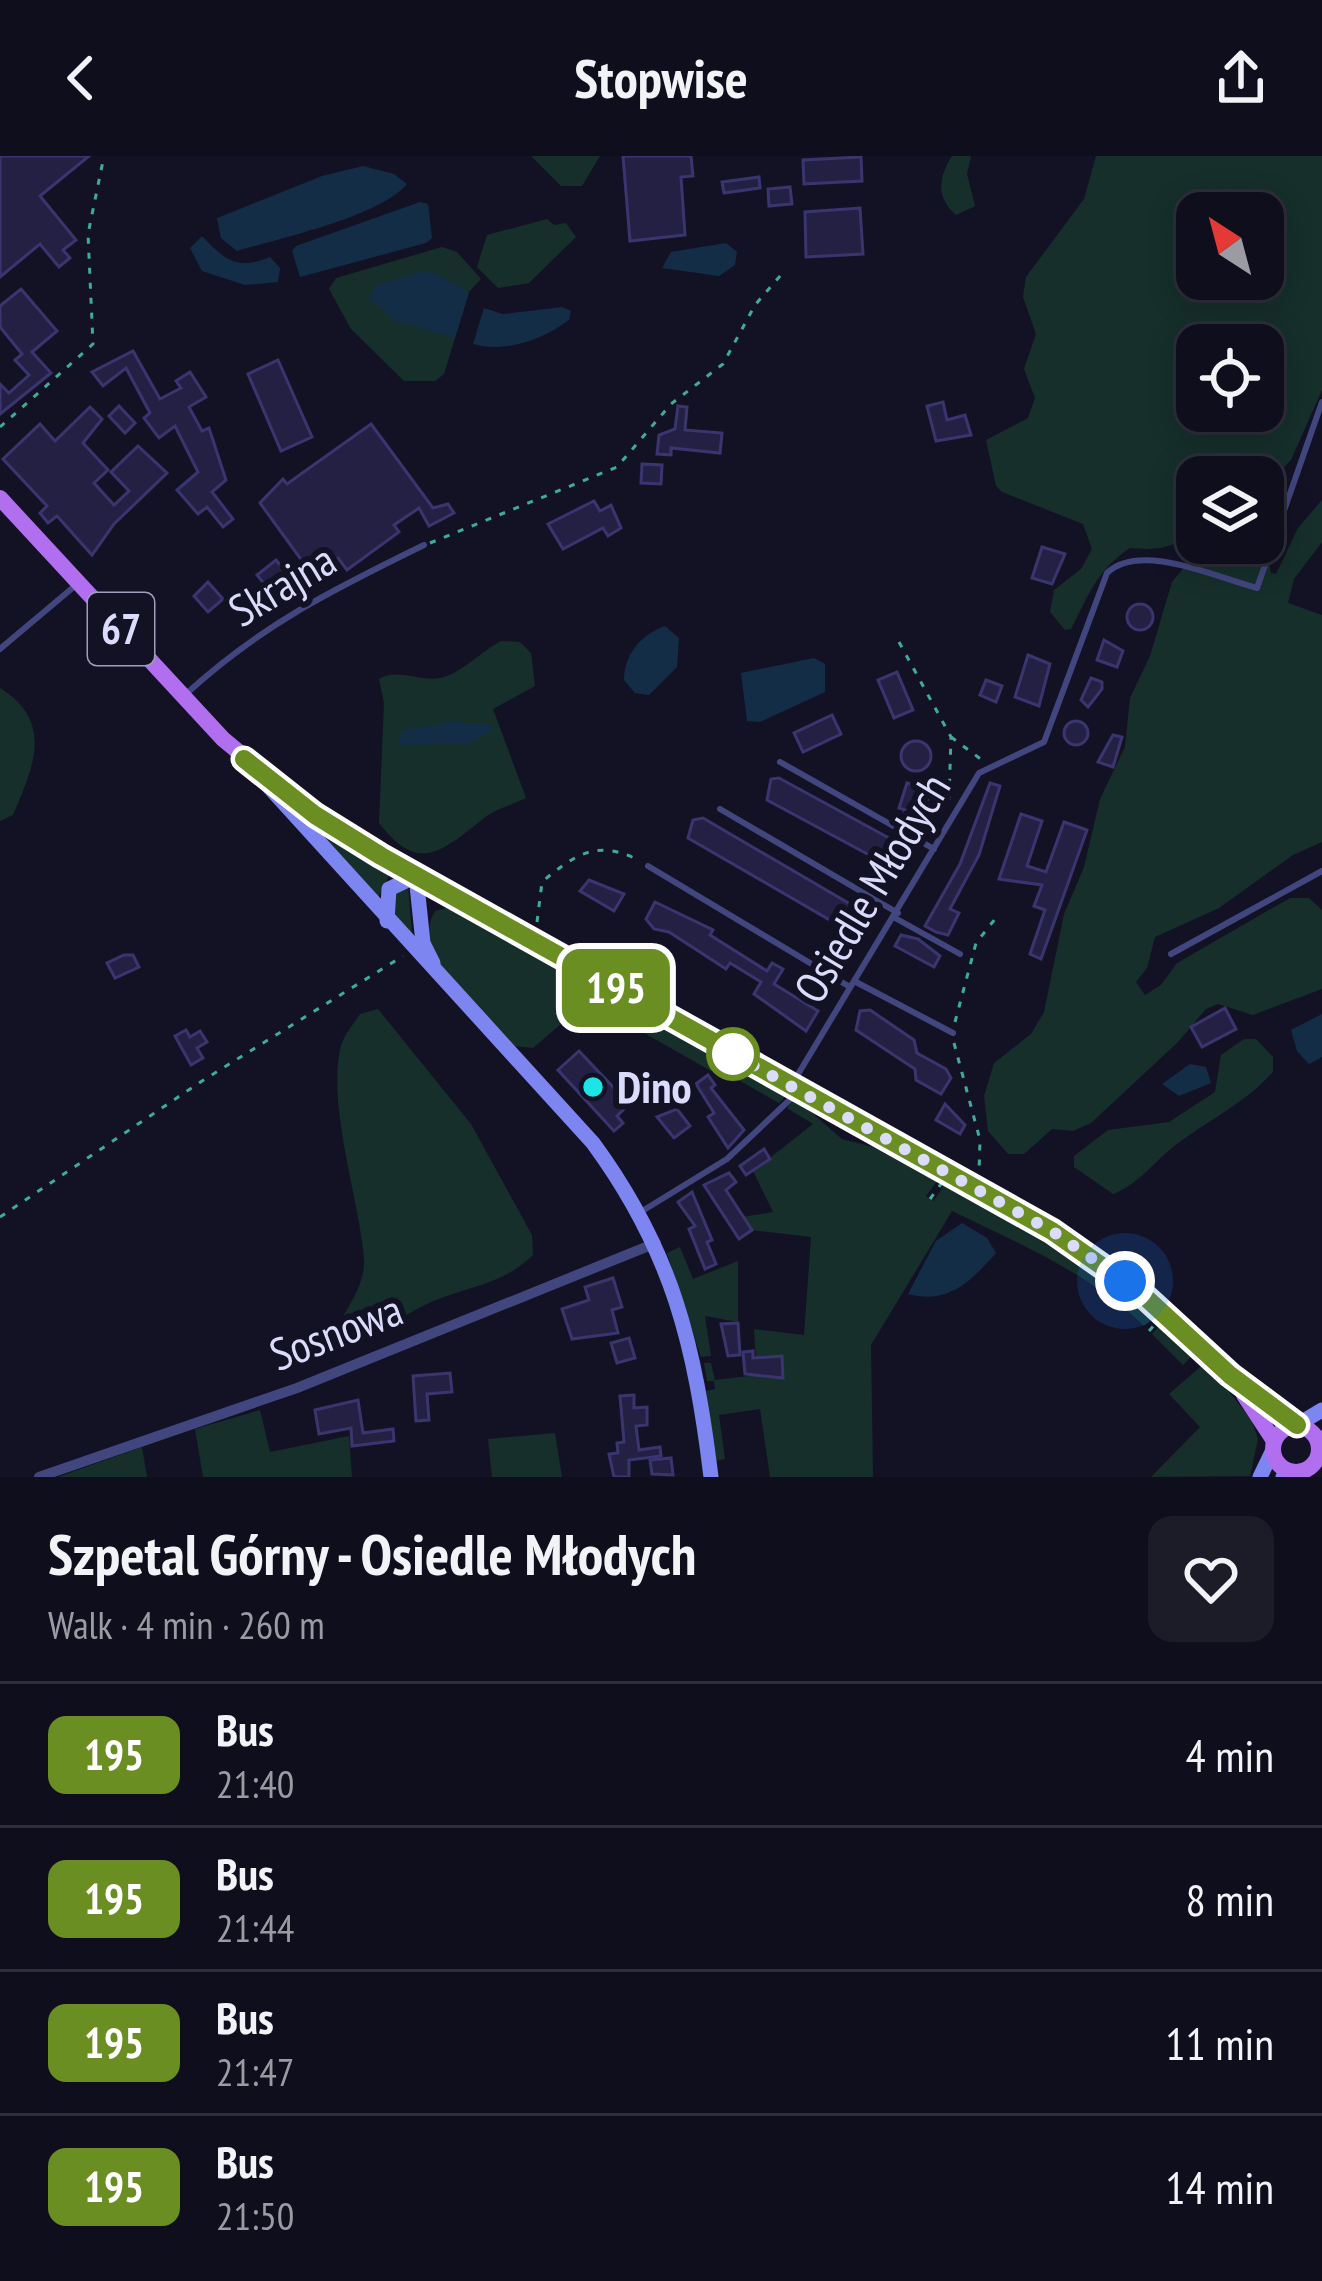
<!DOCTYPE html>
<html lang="en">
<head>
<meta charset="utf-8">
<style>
	:root { --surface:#0e0e1c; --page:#1c1c29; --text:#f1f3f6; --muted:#9b9ca3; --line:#2e2e3b }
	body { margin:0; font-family:"PT Sans Narrow",sans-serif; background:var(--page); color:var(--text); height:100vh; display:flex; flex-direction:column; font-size:45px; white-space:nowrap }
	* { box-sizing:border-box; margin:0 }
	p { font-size:39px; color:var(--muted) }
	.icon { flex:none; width:66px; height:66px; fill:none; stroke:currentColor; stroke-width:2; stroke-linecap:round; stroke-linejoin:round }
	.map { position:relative; height:1321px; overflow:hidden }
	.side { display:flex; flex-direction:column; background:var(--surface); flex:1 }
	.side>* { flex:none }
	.badge { padding:0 24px; border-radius:18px; font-size:42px; line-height:78px }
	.needle { width:78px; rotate:324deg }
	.fabs { position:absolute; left:1176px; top:36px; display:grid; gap:24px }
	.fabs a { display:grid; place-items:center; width:108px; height:108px; border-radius:24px; background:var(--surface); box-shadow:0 6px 30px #0003,0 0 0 3px var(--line); font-size:60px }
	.you { position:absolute; width:60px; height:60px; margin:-30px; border:9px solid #fff; border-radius:50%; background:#1a73e8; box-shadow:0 0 0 18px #1a73e833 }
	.map>.badge { position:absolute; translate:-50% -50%; box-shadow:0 0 0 6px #fff }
	.round { display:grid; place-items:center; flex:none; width:126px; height:126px; border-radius:24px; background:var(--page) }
	.overview { display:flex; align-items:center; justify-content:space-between; height:204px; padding:0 48px }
	h1 { font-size:57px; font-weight:600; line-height:90px }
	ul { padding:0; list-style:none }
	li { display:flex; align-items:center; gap:36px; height:144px; padding:0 48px; border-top:3px solid var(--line) }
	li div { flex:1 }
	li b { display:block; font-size:45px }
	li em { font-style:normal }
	li .badge { min-width:132px; font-weight:700; text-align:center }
	header { display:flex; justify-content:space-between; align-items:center; height:156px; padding:0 48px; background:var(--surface); font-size:54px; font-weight:600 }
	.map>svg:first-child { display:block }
	.green { fill:#162f2b; fill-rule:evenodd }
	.water { fill:#142d47 }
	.building { fill:#242044; stroke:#3a356e; stroke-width:3 }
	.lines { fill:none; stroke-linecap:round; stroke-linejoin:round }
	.path { stroke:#3eac9a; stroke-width:3; stroke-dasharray:6 9; stroke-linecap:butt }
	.lane { stroke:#42467f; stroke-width:6 }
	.street { stroke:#42467f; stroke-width:10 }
	.secondary { stroke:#7c85f0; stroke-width:15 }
	.primary { stroke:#b16eef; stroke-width:16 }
	.line-casing { stroke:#fff; stroke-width:27 }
	.line { stroke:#6b8e23; stroke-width:18 }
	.walk { stroke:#dbdbfb; stroke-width:12; stroke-dasharray:0 21.6 }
	.stop-dot { fill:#fff; stroke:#6b8e23; stroke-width:6 }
	.poi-dot { fill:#1ce5e5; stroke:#131225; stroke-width:4.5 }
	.labels { text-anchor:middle; stroke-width:12; stroke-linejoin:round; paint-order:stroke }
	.shield { fill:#131225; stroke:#9f9fbb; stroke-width:3 }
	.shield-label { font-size:42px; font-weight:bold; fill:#dbdbfb }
	.street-label { font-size:45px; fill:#dbdbfb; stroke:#131225 }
	.poi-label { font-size:45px; font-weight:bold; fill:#dbdbfb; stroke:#131225; text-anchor:start }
</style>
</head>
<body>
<header><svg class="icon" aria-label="back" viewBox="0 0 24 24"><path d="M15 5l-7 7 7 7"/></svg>Stopwise<svg class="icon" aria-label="share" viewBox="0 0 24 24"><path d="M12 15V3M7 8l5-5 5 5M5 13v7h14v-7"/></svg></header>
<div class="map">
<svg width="1322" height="1321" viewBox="0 0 1322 1321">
	<rect width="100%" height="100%" fill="#131225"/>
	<g class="green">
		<polygon points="531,0 600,0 582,30 561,30"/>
		<path d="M952 0H971L967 18 975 50 956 59C936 41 938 22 952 0Z"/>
		<path d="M1096 0H1322V234L1291 304 1277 318 1260 298 1244 302 1228 321H1197C1197 374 1189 398 1130 392 1096 415 1089 439 1071 473L1065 474 1050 456 1054 434 1081 413 1092 393 1083 368 1002 336 996 330 986 284 1028 262 1035 242 1024 213 1036 178 1023 141 1026 121 1084 43ZM1197 57H1263V123H1197ZM1197 189H1263V255H1197Z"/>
		<polygon points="547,63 554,69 566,67 576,81 529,127 498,132 477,111 487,79"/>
		<polygon points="442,91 457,96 481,123 469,136 444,218 435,225 404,225 351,173 329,133 336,122"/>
		<polygon points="1322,344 1322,386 1294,423 1288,447 1322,459 1322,686 1293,699 1219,752 1155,781 1147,812 1136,826 1145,839 1161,829 1177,807 1290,742 1309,742 1322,754 1322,833 1253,859 1218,848 1206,853 1177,887 1091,967 1073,975 1052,973 1024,998 1008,998 988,975 984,940 994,907 1031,878 1044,856 1064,758 1084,711 1100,643 1125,591 1130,542 1150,500 1172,426 1201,391 1224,387 1226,397 1235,398 1241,387 1263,387 1263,370 1271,417 1276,418 1298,372"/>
		<path d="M501 485 520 486 531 497 535 530 493 553 526 642C512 649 495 653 483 663 442 695 419 719 379 667L384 547 379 523C398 511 422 528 444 521 464 515 482 495 501 485Z"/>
		<path d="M0 532C54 566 34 610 13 659L0 665Z"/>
		<polygon points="313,669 391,716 379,740 377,741"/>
		<polygon points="408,729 412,777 395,760 393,737"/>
		<path d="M450 751 787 938 779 947 717 912 711 915 588 845 533 892 515 890C487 859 407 800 435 755Z"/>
		<path d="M378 853 471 968 532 1079 533 1099C504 1127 476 1129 441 1142 402 1156 372 1189 329 1188 339 1161 366 1133 364 1103 360 1047 326 946 341 890 344 879 354 867 360 858Z"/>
		<path d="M1244 883H1256L1273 901V916C1243 950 1200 968 1166 997 1148 1013 1136 1029 1113 1038L1074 1011V1000L1108 974 1169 966 1215 936 1221 899Z"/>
		<path d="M795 942 842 983 885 994 938 1024 926 1040 934 1045 945 1028 1071 1098 1155 1160 1144 1170C1091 1118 1018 1087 952 1055L871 1189 873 1321H770L760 1253 719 1259 725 1303 715 1305 706 1235 715 1233 714 1225H707L704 1207H711L715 1224 757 1219 754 1173 804 1179 811 1081 752 1074 743 1061 773 1056 753 1015 813 968 787 952Z"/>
		<polygon points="680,1091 693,1123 738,1105 738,1166 705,1160 711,1200 701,1201 667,1097"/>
		<polygon points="1165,1164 1197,1195 1183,1209 1152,1178"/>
		<polygon points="1206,1206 1252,1265 1258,1283 1250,1320 1151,1321 1200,1271 1169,1238"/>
		<polygon points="260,1254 270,1296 349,1280 352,1321 203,1321 195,1273"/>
		<polygon points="555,1277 562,1321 492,1321 488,1283"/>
		<polygon points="142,1291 147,1321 58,1321"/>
	</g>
	<g class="water">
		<path d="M363 10 394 18 407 28C379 61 280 82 237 95L221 82 217 62 322 20Z"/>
		<polygon points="420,46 428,48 432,82 426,87 300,121 292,95 296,90"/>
		<path d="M202 80C225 104 237 115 270 101L280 112 278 126 245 129 202 115 190 92Z"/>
		<polygon points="726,87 737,96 735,109 719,120 662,112 671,96"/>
		<polygon points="420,116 435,117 469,136 455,182 396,165 369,143 376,129"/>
		<path d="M562 151 571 155 569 164C542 184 506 197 473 188L484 152 503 158Z"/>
		<path d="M665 470 679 482 677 511 649 539 635 537 624 524C624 498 641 479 665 470Z"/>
		<polygon points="814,502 825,508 825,536 760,566 747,565 741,517"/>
		<polygon points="454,566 488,568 493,574 471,587 398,589 403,574"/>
		<polygon points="1322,858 1322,901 1309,908 1297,895 1291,874"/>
		<polygon points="1190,908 1206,911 1211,927 1179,940 1162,928"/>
		<path d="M962 1067 987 1082 996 1097C971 1125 948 1149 908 1138L936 1085Z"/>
	</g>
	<g class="building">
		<polygon points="0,0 89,0 40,40 76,84 63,94 70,102 59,111 40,88 0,121"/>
		<polygon points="623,0 691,0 693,20 681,21 685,79 630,85"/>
		<polygon points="861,1 862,25 804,28 803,4"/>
		<polygon points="759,21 760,32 724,37 722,26"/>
		<polygon points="790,31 792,48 769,50 768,33"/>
		<polygon points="860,52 863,98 806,101 805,56"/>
		<polygon points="21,133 57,175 32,196 51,217 0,258 0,228 9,237 29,219 15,204 22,198 0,171 0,150"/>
		<polygon points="133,195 160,243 181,232 176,225 190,216 206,241 189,251 202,275 209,272 226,324 212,336 233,363 223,371 207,351 198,358 177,334 198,316 175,270 159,282 144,262 150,257 126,212 103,230 92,216"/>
		<polygon points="278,204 312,281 281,295 248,218"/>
		<polygon points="943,246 947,264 965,259 971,279 936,285 927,250"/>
		<polygon points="119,250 135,267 125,277 109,260"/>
		<polygon points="678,250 687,251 685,274 722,277 720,297 671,292 671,299 657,298 659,279 675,273"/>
		<polygon points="90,251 102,263 83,287 108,314 94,327 114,349 129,335 111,316 138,290 167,317 114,368 92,399 57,360 48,367 40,357 47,350 3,303 40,268 55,285"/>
		<polygon points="371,268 433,352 448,348 454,357 429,370 419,352 394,369 399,376 347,414 338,402 313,420 260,347 283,323 287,328"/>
		<polygon points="642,308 662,309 661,328 641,327"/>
		<polygon points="594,345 600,355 611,349 621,372 608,380 603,372 563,393 548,368"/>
		<polygon points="1042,391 1065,398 1052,428 1032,422"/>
		<polygon points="276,404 297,430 278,445 257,419"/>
		<polygon points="208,426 223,443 208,456 194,440"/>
		<circle cx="1140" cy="461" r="13"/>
		<polygon points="1104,484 1123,495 1117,511 1097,504"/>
		<polygon points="1028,499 1050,508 1039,550 1015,541"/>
		<polygon points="897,516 913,554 894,562 878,524"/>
		<polygon points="1091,522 1102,526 1102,533 1088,551 1081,544"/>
		<polygon points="986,524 1002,530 996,546 980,539"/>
		<polygon points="832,559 841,578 803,596 794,577"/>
		<circle cx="1076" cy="577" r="12"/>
		<polygon points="1113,579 1122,581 1113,611 1098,606"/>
		<circle cx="916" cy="600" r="15"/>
		<polygon points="779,622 889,682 888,689 906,705 900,716 892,718 881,712 884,707 767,644 771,623"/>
		<polygon points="907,627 925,633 928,643 914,666 902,662 905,654 899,652"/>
		<polygon points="990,627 1000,630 979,699 950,753 959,757 948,779 936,776 925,770 960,708"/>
		<polygon points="1021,658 1042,665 1027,710 1046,716 1064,666 1087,674 1041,803 1030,798 1045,754 1034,750 1042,729 999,723"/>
		<polygon points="703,662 869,759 873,769 867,779 859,781 688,682 693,664"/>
		<polygon points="589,724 624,738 614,755 580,735"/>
		<polygon points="655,746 713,774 710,779 767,815 772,807 783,813 774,828 818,855 806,875 754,838 761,826 730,807 726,813 669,776 654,773 646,763"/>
		<polygon points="901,779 918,783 940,800 934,811 895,790"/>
		<polygon points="124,799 133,799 139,811 115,822 107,807"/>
		<polygon points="1225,852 1236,873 1202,891 1191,871"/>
		<polygon points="870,854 914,884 917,897 946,913 951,922 941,938 916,924 915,913 856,874 860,855"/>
		<polygon points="186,874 190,881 200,875 207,886 197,892 203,902 191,909 175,880"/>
		<polygon points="579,895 629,948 617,960 623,967 614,975 558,914"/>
		<polygon points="708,919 715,929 711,932 744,974 728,992 708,961 714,957 696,928"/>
		<polygon points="945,948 965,969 960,978 936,964"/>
		<polygon points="677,953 690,970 674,982 657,961"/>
		<polygon points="764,993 770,1003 746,1019 740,1010"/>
		<polygon points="729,1017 736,1026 726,1034 752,1074 739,1083 704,1029"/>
		<polygon points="692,1036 712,1084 707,1086 716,1108 705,1113 689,1073 695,1070 678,1046"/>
		<polygon points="613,1122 622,1151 612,1154 618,1177 572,1183 562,1153 589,1144 585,1131"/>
		<polygon points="738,1167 740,1199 728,1200 721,1168"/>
		<polygon points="629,1182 635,1202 617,1207 611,1187"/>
		<polygon points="753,1195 753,1202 782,1200 783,1222 745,1218 743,1196"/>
		<polygon points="450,1217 452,1236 427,1238 429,1264 416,1265 413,1220"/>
		<polygon points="634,1239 634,1252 647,1251 647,1269 636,1270 639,1294 660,1291 661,1300 629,1304 629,1321 614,1321 609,1298 618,1297 617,1287 624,1286 620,1240"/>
		<polygon points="358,1244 363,1277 393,1273 394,1285 352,1290 351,1272 319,1278 315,1254"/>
		<polygon points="671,1302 673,1319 652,1318 650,1304"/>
	</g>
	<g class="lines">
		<g class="path">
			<polyline points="0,271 93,188 88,78 104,0"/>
			<polyline points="430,387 617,311 671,248 723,208 755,149 786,113"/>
			<polyline points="899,486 951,581 949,644"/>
			<polyline points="951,581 982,604"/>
			<path d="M537 766 542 726C576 697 599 683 640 705"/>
			<polyline points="955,866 976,787 999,758"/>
			<polyline points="954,887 980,984 979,1018"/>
			<polyline points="930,1043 941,1028"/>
			<polyline points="0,1061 202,925 403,800"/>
			<polyline points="1149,1175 1156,1167"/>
		</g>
		<g class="lane">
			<polyline points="0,493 76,429"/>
			<path d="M186 538C261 469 334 433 424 389"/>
			<polyline points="780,606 934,693"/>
			<polyline points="720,653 898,757"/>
			<polyline points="648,710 850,831"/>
			<polyline points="895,762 960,798"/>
			<polyline points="1171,798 1322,715"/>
			<polyline points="856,826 953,877"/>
			<path d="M794 925 979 617 1044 586 1107 417C1140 385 1218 422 1257 432L1322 246"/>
			<polyline points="639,1057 727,1003 798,936"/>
		</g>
		<polyline class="street" points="39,1321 297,1232 656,1087"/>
		<g class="secondary">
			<path d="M250 610 593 987C673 1096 695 1190 711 1321"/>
			<polyline points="387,765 389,733 416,720 423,787 433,807"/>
			<polyline points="1297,1269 1322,1254"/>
			<polyline points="1319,1287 1322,1282"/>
			<polyline points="1260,1321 1273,1294"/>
			<polyline points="1283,1321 1294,1316"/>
		</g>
		<g class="primary">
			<polyline points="0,342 223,583 315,659 1052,1075 1143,1139 1230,1219 1297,1269"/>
			<polyline points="1244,1239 1274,1285"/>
			<circle cx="1296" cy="1293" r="23"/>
		</g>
	</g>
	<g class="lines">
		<g class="line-casing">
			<polyline id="line" points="244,603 315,659 381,700 1052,1075 1143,1139 1230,1219 1297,1269"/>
		</g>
		<use href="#line" class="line"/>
		<polyline class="walk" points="733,898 715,888 1052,1075 1125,1125"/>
	</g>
	<circle class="stop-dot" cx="733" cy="898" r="24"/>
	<circle class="poi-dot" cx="593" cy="931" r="12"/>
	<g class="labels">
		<rect class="shield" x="88" y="437" width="66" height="72" rx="9"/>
		<g class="shield-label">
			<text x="121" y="488">67</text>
		</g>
		<g class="street-label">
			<text transform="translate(282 429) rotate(-31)" y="16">Skrajna</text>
			<text transform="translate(872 732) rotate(-59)" y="16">Osiedle Młodych</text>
			<text transform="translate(336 1176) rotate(-21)" y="16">Sosnowa</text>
		</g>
		<g class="poi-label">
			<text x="617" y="947">Dino</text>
		</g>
	</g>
</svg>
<div class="fabs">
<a><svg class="needle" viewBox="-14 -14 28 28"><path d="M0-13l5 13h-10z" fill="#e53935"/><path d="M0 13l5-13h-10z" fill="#9b9ca3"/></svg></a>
<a><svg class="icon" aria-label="locate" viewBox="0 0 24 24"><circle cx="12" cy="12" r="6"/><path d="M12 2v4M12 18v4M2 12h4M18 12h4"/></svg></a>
<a><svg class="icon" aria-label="layers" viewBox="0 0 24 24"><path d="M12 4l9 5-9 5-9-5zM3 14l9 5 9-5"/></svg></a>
</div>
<div class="you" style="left:1125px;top:1125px"></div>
<b class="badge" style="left:616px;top:832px;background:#6b8e23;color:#fff">195</b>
</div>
<section class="side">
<div class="overview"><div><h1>Szpetal Górny - Osiedle Młodych</h1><p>Walk · 4 min · 260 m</p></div><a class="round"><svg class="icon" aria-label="heart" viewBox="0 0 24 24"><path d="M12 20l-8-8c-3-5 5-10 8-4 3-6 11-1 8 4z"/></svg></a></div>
<ul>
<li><span class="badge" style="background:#6b8e23;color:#fff">195</span><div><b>Bus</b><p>21:40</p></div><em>4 min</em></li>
<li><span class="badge" style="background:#6b8e23;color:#fff">195</span><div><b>Bus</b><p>21:44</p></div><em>8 min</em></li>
<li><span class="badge" style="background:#6b8e23;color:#fff">195</span><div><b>Bus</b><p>21:47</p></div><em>11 min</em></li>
<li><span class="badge" style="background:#6b8e23;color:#fff">195</span><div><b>Bus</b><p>21:50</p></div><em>14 min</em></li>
</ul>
</section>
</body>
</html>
